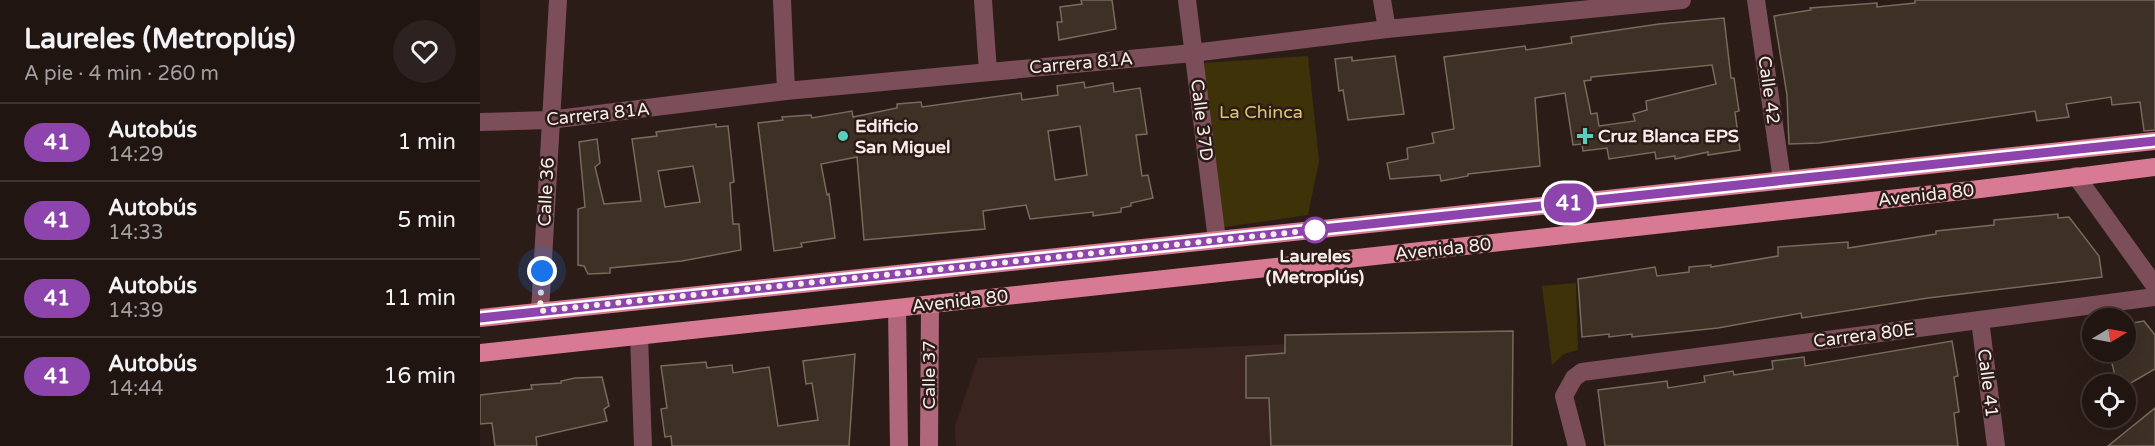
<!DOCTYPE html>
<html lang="es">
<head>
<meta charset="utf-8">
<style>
	:root { --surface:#211512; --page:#2d2220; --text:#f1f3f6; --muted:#a29f9f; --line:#3e3432 }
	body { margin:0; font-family:"Varela Round",sans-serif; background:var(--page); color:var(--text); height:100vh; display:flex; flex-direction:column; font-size:22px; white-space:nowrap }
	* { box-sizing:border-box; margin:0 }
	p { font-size:20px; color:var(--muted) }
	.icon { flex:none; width:33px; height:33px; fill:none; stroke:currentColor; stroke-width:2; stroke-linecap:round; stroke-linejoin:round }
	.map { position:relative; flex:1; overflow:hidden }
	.panel { display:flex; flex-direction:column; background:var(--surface); width:480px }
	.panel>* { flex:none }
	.badge { padding:0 12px; border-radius:20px; font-size:21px; line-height:39px }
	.needle { width:39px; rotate:80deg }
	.buttons { position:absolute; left:1602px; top:308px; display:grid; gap:12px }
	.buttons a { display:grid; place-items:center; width:54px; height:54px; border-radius:50%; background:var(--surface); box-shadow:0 6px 24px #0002,0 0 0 2px var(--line); font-size:30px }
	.you { position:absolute; width:30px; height:30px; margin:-15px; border:4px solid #fff; border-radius:50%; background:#1a73e8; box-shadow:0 0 0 9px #1a73e833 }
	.map>.badge { position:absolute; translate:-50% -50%; box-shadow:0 0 0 3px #fff }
	.round { display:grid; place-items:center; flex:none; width:63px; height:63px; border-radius:32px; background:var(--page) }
	.overview { display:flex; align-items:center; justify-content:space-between; height:102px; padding:0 24px }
	h1 { font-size:28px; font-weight:800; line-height:45px }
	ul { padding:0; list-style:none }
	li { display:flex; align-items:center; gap:18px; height:78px; padding:0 24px; border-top:2px solid var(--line) }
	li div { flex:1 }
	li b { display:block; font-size:22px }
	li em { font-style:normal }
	li .badge { min-width:66px; font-weight:700; text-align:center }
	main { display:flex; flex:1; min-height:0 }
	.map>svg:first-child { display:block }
	.built { fill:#3a241f }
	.green { fill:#3e3209 }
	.building { fill:#3d3025; stroke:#786a5d; stroke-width:1.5; fill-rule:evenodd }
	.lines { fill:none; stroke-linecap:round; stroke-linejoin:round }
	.street { stroke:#7c4e5a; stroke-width:18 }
	.secondary { stroke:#b0677b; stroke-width:18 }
	.primary { stroke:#d87a94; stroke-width:18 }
	.line-casing { stroke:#fff; stroke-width:14 }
	.line { stroke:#8e44ad; stroke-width:9 }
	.walk { stroke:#f8ecea; stroke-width:6; stroke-dasharray:0 10.8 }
	.poi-dot { fill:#5acebc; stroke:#2c1c18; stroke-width:2 }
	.stop-dot { fill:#fff; stroke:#8e44ad; stroke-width:3 }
	.labels { text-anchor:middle; stroke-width:5; stroke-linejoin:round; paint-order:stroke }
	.street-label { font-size:18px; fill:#f8ecea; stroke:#2c1c18 }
	.park-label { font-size:18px; fill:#e0c56e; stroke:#2c1c18 }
	.poi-label { font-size:18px; font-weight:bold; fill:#f8ecea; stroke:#2c1c18; text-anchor:start }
	.stop-label { font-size:18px; font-weight:bold; fill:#f8ecea; stroke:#2c1c18 }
</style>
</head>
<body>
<main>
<section class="panel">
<div class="overview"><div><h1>Laureles (Metroplús)</h1><p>A pie · 4 min · 260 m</p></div><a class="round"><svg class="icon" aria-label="heart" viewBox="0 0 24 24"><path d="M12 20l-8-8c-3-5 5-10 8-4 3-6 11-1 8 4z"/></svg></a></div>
<ul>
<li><span class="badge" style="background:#8e44ad;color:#fff">41</span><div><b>Autobús</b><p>14:29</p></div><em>1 min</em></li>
<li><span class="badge" style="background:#8e44ad;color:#fff">41</span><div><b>Autobús</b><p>14:33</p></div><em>5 min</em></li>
<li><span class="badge" style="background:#8e44ad;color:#fff">41</span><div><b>Autobús</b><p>14:39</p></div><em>11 min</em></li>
<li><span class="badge" style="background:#8e44ad;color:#fff">41</span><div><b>Autobús</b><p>14:44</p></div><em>16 min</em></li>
</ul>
</section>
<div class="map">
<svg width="1675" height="446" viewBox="0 0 1675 446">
	<rect width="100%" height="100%" fill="#2c1c18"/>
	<polygon class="built" points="1029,334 1029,446 476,446 475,426 498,358"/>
	<g class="green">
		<polygon points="828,56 839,161 828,215 744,227 722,63"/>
		<polygon points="1096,283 1098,350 1084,354 1072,365 1062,286"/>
	</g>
	<g class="building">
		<polygon points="601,0 632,0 636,29 579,40 577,22 582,22 580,7 602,4"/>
		<polygon points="1435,0 1675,0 1675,130 1664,131 1660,102 1632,105 1631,97 1586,104 1589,117 1557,121 1555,111 1339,143 1309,144 1307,95 1294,16 1331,10 1330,8 1397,3 1397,7 1435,3"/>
		<path d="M1244 18 1251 78H1254L1259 111 1255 112 1260 150 1228 155V152L1195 159V156L1176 159 1175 152 1129 159 1127 148 1103 151 1102 144 1093 145 1085 93 1055 98 1060 166 988 174V176L961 181 960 175 910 179 907 163 928 159 927 148 954 143 952 133 974 129 964 57 1045 46 1046 50 1092 43 1091 37 1179 24ZM1232 65 1236 84 1166 101 1167 110 1153 114 1155 121 1119 126 1117 113 1111 114 1104 81 1111 80V77Z"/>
		<polygon points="915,56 924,114 868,120 863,90 859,91 855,59 872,57 872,61"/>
		<path d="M604 82 605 88 633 83 634 92 660 88 667 134 656 135 662 176 668 175 673 198 651 203V206L641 208V212L613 216V212L550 219 546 205 503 211 505 229 384 240 377 157 341 164 347 195 349 194 355 238 321 243 322 247 294 251 278 123 303 120 302 117 331 115 332 118 372 111 373 117 417 108V104L441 102 442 107 541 93 542 100 578 95 577 86ZM600 126 607 175 575 180 568 131Z"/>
		<path d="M236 124V127L248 126 254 182 250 183 253 224H259L261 250 202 261 130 268V273L108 274 104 266 98 265V209L105 207 99 142 117 139 120 163 115 167 124 204 161 201 152 139 177 136 176 132ZM213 166 220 202 185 207 178 171Z"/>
		<polygon points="1578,214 1578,218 1589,217 1619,256 1622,277 1448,298 1322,318 1321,313 1238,328 1152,337 1152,334 1129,337 1129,334 1102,337 1098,279 1175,267 1177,276 1209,272 1209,267 1231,265 1231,267 1298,256 1298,247 1368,242 1368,248 1456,234 1456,231 1514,225 1514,220"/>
		<polygon points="1664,321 1675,335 1675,369 1649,384 1637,384 1629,351 1646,351 1646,324"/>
		<polygon points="1033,331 1032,446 791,446 789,398 766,398 766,356 805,353 805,335"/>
		<polygon points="1472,341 1478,376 1474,377 1479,412 1474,413 1478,446 1125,446 1118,390 1187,381 1188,388 1225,382 1224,376 1253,371 1254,375 1293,369 1292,361 1324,357 1325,366"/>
		<polygon points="375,354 369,446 192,446 191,436 185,437 181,409 187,408 181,366 226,362 227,368 252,365 253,373 289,367 298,426 338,420 332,383 326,384 323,361"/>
		<polygon points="122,377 129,406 124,409 127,421 56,437 57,446 15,446 12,423 0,424 0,395 52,389 51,385 81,383 81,381 95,378"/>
		<polygon points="1675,408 1675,446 1628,446"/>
	</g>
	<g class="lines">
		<g class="street">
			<polyline points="302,0 306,91"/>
			<polyline points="503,0 508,72"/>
			<polyline points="707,0 737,240"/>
			<polyline points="902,0 907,29"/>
			<polyline points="1276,0 1302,180"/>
			<polyline points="0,122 69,120 306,91 713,53 907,29 1202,0"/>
			<polyline points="1596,176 1675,286"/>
			<polyline points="60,311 78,0"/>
			<polyline points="1500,320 1516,446"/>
			<polyline points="159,336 163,446"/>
			<polyline points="1097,446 1084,396 1094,378 1102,372 1675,297"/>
		</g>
		<g class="secondary">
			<polyline points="417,308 419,446"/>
			<polyline points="449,446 450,305"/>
		</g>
		<g class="primary">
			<polyline points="0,318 1675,141"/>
			<polyline points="0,353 832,263 1500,189 1675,167"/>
		</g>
	</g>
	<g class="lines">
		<g class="line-casing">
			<polyline id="line" points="0,318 1675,141"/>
		</g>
		<use href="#line" class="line"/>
		<polyline class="walk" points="62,271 60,311 835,230"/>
	</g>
	<g class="poi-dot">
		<circle cx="363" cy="136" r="6"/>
		<path d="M1102 127h6v6h6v6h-6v6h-6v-6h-6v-6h6z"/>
	</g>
	<circle class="stop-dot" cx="835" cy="230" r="12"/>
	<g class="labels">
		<g class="street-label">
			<text transform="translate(601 63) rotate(-5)" y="6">Carrera 81A</text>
			<text transform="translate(1289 90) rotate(82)" y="6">Calle 42</text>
			<text transform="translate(118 114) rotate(-6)" y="6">Carrera 81A</text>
			<text transform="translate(722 120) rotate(83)" y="6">Calle 37D</text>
			<text transform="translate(66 192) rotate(-87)" y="6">Calle 36</text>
			<text transform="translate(1446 195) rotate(-6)" y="6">Avenida 80</text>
			<text transform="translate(963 249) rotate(-6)" y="6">Avenida 80</text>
			<text transform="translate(480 301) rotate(-6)" y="6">Avenida 80</text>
			<text transform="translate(1384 335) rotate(-7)" y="6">Carrera 80E</text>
			<text transform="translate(449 375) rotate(-90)" y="6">Calle 37</text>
			<text transform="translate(1508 383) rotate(83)" y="6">Calle 41</text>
		</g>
		<g class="park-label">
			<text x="781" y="118">La Chinca</text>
		</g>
		<g class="poi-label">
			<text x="375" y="132">Edificio<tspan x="375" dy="21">San Miguel</tspan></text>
			<text x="1118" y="142">Cruz Blanca EPS</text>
		</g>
		<g class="stop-label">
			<text x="835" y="262">Laureles<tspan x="835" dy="21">(Metroplús)</tspan></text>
		</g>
	</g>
</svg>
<div class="buttons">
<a><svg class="needle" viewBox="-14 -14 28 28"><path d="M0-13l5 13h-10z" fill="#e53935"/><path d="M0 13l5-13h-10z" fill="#a29f9f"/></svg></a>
<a><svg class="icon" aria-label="locate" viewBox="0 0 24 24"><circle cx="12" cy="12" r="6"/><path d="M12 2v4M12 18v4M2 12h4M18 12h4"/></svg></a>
</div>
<div class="you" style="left:62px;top:271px"></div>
<b class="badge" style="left:1089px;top:203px;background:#8e44ad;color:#fff">41</b>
</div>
</main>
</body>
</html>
